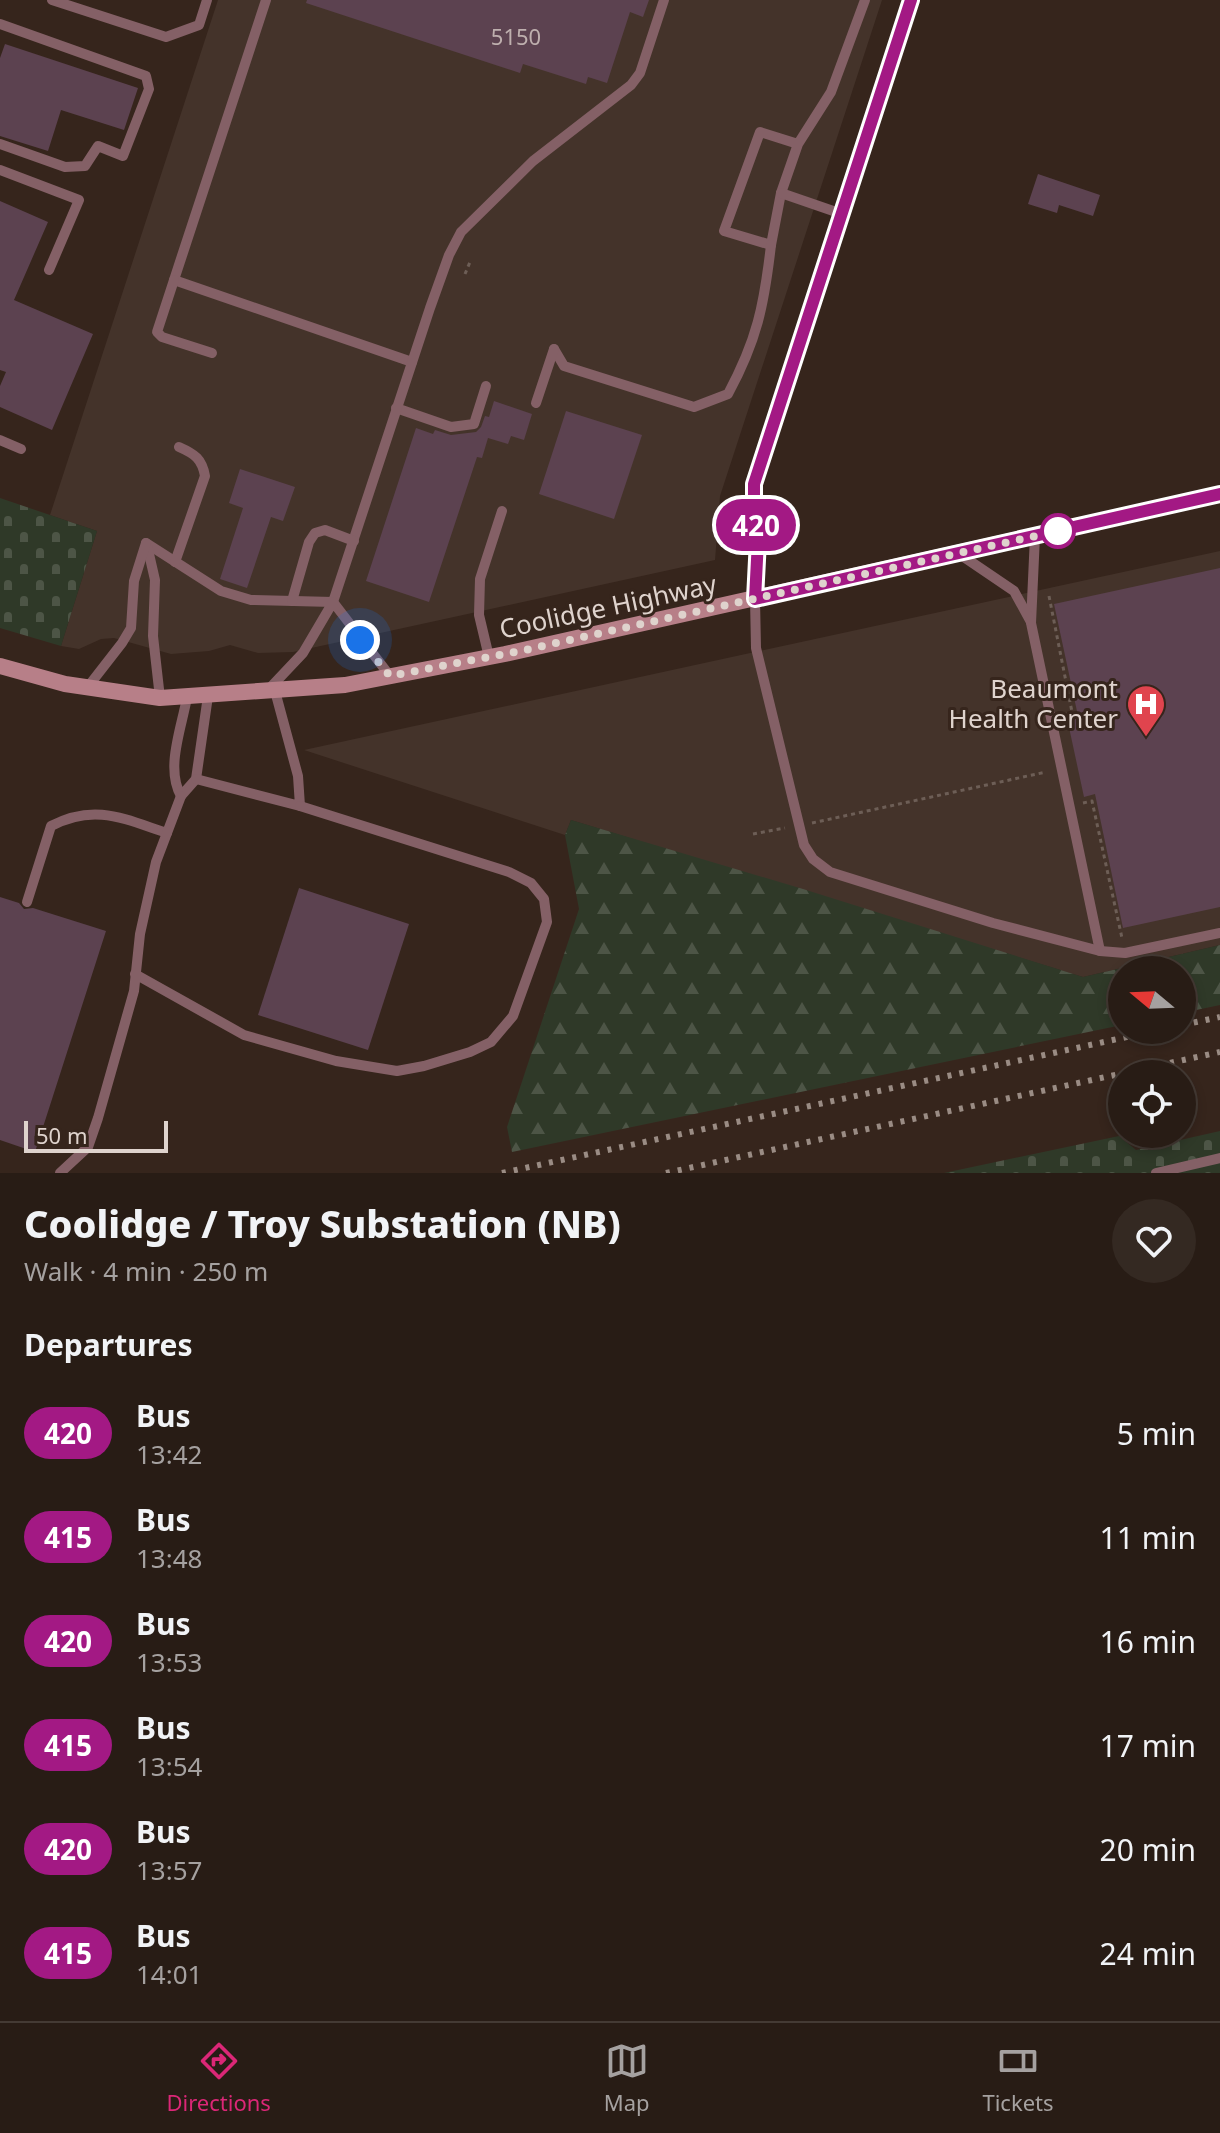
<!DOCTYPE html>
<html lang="en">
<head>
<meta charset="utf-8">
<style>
	:root { --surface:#281c15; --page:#342922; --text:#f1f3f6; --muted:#a5a1a0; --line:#443a34; --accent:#db2777 }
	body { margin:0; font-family:"Noto Sans",sans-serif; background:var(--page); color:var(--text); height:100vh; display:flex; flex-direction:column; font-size:30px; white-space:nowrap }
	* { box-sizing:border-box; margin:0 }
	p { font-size:26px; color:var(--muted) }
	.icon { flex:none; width:44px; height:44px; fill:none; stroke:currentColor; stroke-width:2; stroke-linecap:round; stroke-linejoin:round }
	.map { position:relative; height:1173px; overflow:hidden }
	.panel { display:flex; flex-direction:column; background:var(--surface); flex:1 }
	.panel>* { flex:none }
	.badge { padding:0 16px; border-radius:26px; font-size:28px; line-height:52px }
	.needle { width:52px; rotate:289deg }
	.buttons { position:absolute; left:1108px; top:956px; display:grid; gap:16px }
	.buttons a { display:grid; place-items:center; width:88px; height:88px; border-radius:50%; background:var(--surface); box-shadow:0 4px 12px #0003,0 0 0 2px var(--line); font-size:40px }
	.scale { position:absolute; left:24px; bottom:20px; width:144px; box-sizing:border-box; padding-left:8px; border:4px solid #dfd3cd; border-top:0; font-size:22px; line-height:28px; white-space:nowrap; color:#dfd3cd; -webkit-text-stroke:6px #36251c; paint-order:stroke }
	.you { position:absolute; width:40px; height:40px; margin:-20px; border:6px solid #fff; border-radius:50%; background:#1a73e8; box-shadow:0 0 0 12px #1a73e833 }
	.map>.badge { position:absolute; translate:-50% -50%; box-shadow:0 0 0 4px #fff }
	h2 { padding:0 24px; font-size:30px; line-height:72px }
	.round { display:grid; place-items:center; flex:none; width:84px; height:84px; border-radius:42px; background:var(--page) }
	.summary { display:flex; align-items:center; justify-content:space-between; height:136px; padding:0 24px }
	h1 { font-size:38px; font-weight:800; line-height:60px }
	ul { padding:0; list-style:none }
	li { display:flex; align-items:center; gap:24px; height:104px; padding:0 24px }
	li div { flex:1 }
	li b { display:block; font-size:30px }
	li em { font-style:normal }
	li .badge { min-width:88px; font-weight:700; text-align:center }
	.tabs { display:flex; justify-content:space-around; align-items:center; height:112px; border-top:2px solid var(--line); background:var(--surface); font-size:22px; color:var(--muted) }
	.tabs a { display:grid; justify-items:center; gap:4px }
	.tabs .current { color:var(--accent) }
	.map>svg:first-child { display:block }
	.commercial { fill:#44332a }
	.forest { fill:url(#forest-firs) }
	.cemetery { fill:url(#cemetery-stones) }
	.building { fill:#5c4250 }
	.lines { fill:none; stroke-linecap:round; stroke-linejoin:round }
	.path { stroke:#6d5e56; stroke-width:3; stroke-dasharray:4 4; stroke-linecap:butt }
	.lane { stroke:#846066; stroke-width:10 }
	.street { stroke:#846066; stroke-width:16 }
	.secondary { stroke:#b77f88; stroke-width:16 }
	.rail { stroke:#9a8c84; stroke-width:6; stroke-dasharray:4 8; stroke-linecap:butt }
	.line-casing { stroke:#fff; stroke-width:18 }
	.line { stroke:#a31984; stroke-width:12 }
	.walk { stroke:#dfd3cd; stroke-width:8; stroke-dasharray:0 14.4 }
	.stop-dot { fill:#fff; stroke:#a31984; stroke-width:4 }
	.labels { text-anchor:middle; stroke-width:6; stroke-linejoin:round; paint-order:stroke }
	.number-label { font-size:22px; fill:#beafae }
	.street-label { font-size:26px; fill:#dfd3cd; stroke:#36251c }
	.poi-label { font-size:26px; fill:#dfd3cd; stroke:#36251c; text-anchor:end }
</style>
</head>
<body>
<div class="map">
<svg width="1220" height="1173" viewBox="0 0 1220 1173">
	<defs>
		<pattern id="forest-firs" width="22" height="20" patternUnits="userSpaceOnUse" patternTransform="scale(2)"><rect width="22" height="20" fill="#2f3928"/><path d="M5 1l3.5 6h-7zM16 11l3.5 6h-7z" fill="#4d5546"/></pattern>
		<pattern id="cemetery-stones" width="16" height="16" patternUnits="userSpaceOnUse" patternTransform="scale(2)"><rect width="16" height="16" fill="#2f3928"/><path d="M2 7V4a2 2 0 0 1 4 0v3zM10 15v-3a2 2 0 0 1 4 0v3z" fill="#4d5546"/></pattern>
	</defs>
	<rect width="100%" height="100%" fill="#36251c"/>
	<g class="commercial">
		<polygon points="218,0 882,0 720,496 715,560 293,652 258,653 230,645 209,651 171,654 114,638 101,639 79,649 61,646 97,531 50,515"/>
		<polygon points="1220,551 1220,945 1083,977 571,820 565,835 304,750"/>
	</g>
	<polygon class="forest" points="571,820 803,889 1083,977 1220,945 1220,1005 1182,1013 1182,970 1122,970 1122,1025 512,1152 507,1127 579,909 565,835"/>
	<g class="cemetery">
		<polygon points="0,498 97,531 61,646 0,628"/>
		<polygon points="1220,1131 1220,1173 944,1173 1119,1136 1136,1150"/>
	</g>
	<g class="building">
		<polygon points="307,0 649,0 643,17 630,12 607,83 588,77 586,84 523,64 520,73 306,3"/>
		<polygon points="5,44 138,88 124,130 61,110 48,151 0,136 0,58"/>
		<polygon points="1038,174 1100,195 1093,216 1059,205 1057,213 1028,204"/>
		<polygon points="0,201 48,222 14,300 93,334 52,430 0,407 0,386 6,372 0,370"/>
		<polygon points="494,401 532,414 524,440 511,436 508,444 488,438 482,458 477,457 429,602 366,581 416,428 433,434 435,430 451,435 476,432 481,427 485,416 489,417"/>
		<polygon points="566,411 642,435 614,519 539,494"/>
		<polygon points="240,469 295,487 283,521 271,517 247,588 220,579 243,508 229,503"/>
		<polygon points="1220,568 1220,907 1123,928 1095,794 1084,797 1067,718 1078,716 1054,604"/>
		<polygon points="299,888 409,924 368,1050 258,1015"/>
		<polygon points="0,897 19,903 24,909 33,908 106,931 35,1152 0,1140"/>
	</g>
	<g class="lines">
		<g class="path">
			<polyline points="465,274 470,262"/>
			<polyline points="1049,596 1072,712 1067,714"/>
			<polyline points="1083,803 1092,801 1122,938"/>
			<polyline points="812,823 1046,772"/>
			<polyline points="753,834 785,828"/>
		</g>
		<g class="lane">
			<polyline points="52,0 166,37 199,25 207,0"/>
			<polyline points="266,0 174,280 412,362"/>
			<polyline points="0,24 146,76 149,89 123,156 98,146 85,166 65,167 0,144"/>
			<polyline points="798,144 760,132 724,231 771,245 781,193 798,144 831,92 865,0"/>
			<polyline points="0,170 79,200 49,270"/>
			<polyline points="781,193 842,214"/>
			<polyline points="174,280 157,332 162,337 212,353"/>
			<path d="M554 349 564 366 694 407 728 394C757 340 764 306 771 245"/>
			<polyline points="536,403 554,349"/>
			<polyline points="396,408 451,427 474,424 486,386"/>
			<polyline points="0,440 21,449"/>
			<polyline points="1035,536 1031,623 1100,951"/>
			<polyline points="146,543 221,591 251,600 333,602 430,308 449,255 461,232 533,161 631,85 640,73 664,0"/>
			<polyline points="147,545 155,580 153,636 160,698"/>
			<polyline points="958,553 1014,591 1031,622"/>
			<path d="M175 562 205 476C202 459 195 454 179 447"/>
			<polyline points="755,599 756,648 804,845 813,859 830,872 993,923 1100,951 1125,953 1220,933"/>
			<polyline points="292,601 309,542 315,533 325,530 354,541"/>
			<polyline points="489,657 479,615 480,579 502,511"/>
			<polyline points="87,688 122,643 131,628 134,581 146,543"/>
			<polyline points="269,689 303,653 333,602 390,676"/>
			<path d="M187 697C182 727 165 768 181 796L196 779 208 696"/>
			<polyline points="196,779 300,806 298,776 275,691"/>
			<path d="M27 902 51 826C95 803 124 819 167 833"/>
			<polyline points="135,974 244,1035 336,1061 397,1071 424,1066 470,1052 491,1042 513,1016 547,922 544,899 531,883 509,872 300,806"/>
			<polyline points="60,1173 88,1147 98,1118 134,991 140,934 156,862 181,796"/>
			<polyline points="1156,1173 1220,1158"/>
		</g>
		<polyline class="street" points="755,599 758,540 754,515 754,484 911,0"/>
		<polyline class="secondary" points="0,666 65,684 160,698 345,685 505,654 1220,494"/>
		<g class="rail">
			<polyline points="1182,1025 1220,1017"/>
			<polyline points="502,1173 1159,1030"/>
			<polyline points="666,1173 1220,1052"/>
		</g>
	</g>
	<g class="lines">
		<g class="line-casing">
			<polyline id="line" points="911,0 754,484 754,515 758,540 755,599 1220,494"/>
		</g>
		<use href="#line" class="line"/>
		<polyline class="walk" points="360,640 390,676 525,650 1058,531"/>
	</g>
	<defs>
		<g id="hospital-pin" transform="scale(2)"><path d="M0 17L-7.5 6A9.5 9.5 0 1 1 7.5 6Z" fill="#e0444e" stroke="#36251c"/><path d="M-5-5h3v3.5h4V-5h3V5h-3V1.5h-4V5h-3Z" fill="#fff"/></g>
	</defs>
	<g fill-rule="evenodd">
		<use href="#hospital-pin" x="1146" y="704"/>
	</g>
	<circle class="stop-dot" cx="1058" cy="531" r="16"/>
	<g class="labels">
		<g class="number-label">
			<text x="516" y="45">5150</text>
		</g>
		<g class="street-label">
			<text transform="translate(608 607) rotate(-12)" y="9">Coolidge Highway</text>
		</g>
		<g class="poi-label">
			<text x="1118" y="698">Beaumont<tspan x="1118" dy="30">Health Center</tspan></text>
		</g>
	</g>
</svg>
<div class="buttons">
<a><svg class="needle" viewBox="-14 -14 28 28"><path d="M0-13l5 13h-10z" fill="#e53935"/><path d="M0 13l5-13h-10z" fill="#a5a1a0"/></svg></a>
<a><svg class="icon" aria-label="locate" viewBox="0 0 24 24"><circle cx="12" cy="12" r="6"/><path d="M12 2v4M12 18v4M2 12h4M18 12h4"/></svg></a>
</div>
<div class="scale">50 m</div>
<div class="you" style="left:360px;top:640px"></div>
<b class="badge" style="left:756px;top:525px;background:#a31984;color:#fff">420</b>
</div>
<section class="panel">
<div class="summary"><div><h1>Coolidge / Troy Substation (NB)</h1><p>Walk · 4 min · 250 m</p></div><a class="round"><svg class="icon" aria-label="heart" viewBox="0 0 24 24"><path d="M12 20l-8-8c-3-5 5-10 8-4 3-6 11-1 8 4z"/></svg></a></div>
<h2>Departures</h2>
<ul>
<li><span class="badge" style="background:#a31984;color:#fff">420</span><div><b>Bus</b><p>13:42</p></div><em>5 min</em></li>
<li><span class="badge" style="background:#a31984;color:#fff">415</span><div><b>Bus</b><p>13:48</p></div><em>11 min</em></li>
<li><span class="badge" style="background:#a31984;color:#fff">420</span><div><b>Bus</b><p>13:53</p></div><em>16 min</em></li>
<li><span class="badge" style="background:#a31984;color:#fff">415</span><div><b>Bus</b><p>13:54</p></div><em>17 min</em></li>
<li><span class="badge" style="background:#a31984;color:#fff">420</span><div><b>Bus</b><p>13:57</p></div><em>20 min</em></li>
<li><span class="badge" style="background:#a31984;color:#fff">415</span><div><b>Bus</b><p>14:01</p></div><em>24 min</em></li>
</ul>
</section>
<nav class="tabs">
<a class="current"><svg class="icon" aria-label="directions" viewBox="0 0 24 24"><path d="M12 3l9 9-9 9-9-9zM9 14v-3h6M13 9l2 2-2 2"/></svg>Directions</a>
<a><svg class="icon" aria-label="map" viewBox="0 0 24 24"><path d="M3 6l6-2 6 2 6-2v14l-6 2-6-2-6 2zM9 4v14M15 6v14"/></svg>Map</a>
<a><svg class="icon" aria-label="tickets" viewBox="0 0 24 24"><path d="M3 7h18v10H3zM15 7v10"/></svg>Tickets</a>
</nav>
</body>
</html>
